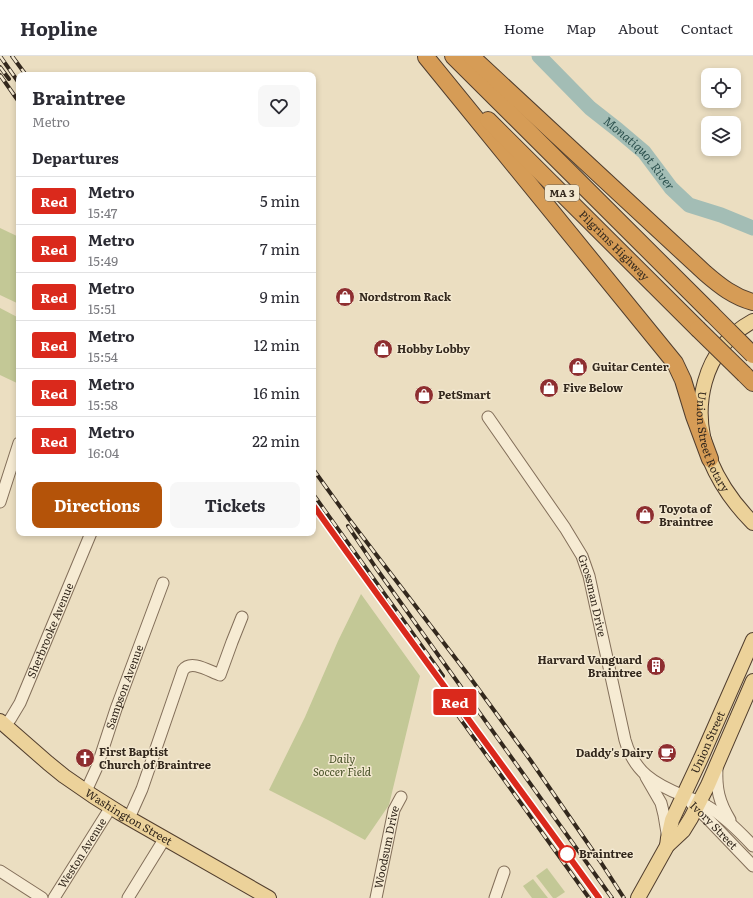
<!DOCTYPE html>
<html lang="en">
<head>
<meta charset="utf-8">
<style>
	:root { --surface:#fff; --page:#f7f7f7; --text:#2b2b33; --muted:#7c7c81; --line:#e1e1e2; --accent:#b45309 }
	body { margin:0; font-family:Literata,serif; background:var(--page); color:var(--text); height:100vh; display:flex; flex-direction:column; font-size:15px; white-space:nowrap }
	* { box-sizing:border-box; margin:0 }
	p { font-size:13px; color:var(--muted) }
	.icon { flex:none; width:22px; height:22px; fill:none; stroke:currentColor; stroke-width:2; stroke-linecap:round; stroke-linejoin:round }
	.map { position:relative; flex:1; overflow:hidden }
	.sheet { position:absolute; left:16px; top:16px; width:300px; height:464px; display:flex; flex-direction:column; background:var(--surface); border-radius:8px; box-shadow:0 2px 6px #0003 }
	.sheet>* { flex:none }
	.badge { padding:0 8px; border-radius:3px; font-size:14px; line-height:26px }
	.fabs { position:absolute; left:701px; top:12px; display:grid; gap:8px }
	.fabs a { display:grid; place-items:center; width:40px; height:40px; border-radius:8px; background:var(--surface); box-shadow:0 2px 6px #0003; font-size:20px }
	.map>.badge { position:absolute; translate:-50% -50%; box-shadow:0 0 0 2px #fff }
	h2 { padding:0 16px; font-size:15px; line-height:36px }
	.round { display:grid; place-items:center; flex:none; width:42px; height:42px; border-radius:8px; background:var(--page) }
	.overview { display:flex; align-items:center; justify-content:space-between; height:68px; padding:0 16px }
	h1 { font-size:19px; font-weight:700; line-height:30px }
	.button { display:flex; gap:8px; margin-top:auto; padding:8px 16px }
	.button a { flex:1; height:46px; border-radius:8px; background:var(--accent); color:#fff; font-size:16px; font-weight:700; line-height:46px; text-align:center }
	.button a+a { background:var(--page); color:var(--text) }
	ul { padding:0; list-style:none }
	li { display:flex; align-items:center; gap:12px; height:48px; padding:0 16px; border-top:1px solid var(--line) }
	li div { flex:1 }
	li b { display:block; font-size:15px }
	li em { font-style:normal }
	li .badge { min-width:44px; font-weight:700; text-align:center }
	header { display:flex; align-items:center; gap:24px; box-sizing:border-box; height:56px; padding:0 20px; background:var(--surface); border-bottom:1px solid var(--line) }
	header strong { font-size:19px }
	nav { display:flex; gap:22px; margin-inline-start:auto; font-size:14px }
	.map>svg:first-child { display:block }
	.green { fill:#c3c896 }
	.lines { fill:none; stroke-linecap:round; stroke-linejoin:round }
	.river { stroke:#a3bdb5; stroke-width:15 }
	.minor-casing { stroke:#836f5a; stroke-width:13 }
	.major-casing { stroke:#513e2e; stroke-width:16 }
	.highway-casing { stroke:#513e2e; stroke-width:18 }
	.minor { stroke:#f6ebd3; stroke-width:11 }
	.major { stroke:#ecd29a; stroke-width:14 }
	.highway { stroke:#d69c56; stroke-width:16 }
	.rail-casing { stroke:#33281d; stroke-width:4 }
	.rail { stroke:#f3e8d0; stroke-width:2.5; stroke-dasharray:8; stroke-linecap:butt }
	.highway-bridge-casing { stroke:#513e2e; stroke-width:18; stroke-linecap:butt }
	.highway-bridge { stroke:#d69c56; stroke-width:16 }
	.line-casing { stroke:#fff; stroke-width:9 }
	.line { stroke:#da291c; stroke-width:6 }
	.stop-dot { fill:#fff; stroke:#da291c; stroke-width:2 }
	.labels { text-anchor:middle; stroke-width:3; stroke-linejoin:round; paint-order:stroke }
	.shield { fill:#f3e8d0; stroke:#6d6253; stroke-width:1 }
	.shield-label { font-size:10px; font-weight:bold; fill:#33281d }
	.street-label { font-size:11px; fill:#33281d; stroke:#f3e8d0 }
	.poi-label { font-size:11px; font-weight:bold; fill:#33281d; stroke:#f3e8d0; text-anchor:start }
	.park-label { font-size:11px; font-style:italic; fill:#454f25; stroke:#f3e8d0 }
	.stop-label { font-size:11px; font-weight:bold; fill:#33281d; stroke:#f3e8d0; text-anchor:start }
	.water-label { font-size:12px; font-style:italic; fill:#2d524f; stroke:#f3e8d0 }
</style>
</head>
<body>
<header>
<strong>Hopline</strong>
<nav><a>Home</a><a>Map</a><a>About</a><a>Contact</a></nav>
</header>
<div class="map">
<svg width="753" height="842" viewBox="0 0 753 842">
	<rect width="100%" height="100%" fill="#ebdec1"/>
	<g class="green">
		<polygon points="0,172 19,181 19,248 0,239"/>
		<polygon points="0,252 19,262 19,328 0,319"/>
		<polygon points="361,538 420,620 389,749 365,784 328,764 269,734 305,661 338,585"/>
		<polygon points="547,812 565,836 556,842 553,842 536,820"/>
		<polygon points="533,823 548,842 532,842 523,830"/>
	</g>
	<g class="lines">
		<path class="river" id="s1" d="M539 0 590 52 618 74 644 96 671 132 689 149 721 159 753 172"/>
		<g class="minor-casing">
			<g id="minor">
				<path id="s2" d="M488 361 565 472 582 500 589 520 625 684C634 716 654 728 684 740 692 743 700 745 707 750 724 760 739 775 753 790"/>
				<polyline points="0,446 19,387"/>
				<path id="s3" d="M5 670 11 662 20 647 91 477"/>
				<path d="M717 712C716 733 719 746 730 764"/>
				<polyline points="646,721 661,747 664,759 667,777"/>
				<path id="s4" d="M86 735 97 711 116 653 163 527"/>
				<path id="s5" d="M691 747 707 762 753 810"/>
				<path d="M129 762 142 733 183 614C191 603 209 615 220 619L232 586 242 561"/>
				<polyline points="0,815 42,842"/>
				<path id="s6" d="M54 842 111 751"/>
				<polyline points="128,842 165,782"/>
				<path id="s7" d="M376 842 394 754 401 741"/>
				<polyline points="495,842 504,816"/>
			</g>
		</g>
		<g class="major-casing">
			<g id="major">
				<path id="s8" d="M753 265C702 293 690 353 710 404 720 428 735 449 753 467"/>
				<path id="s9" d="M0 665 48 707 64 720 93 740 120 757 269 842"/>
				<path id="s10" d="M667 790 668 782 672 764 701 702 753 584"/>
				<polyline points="638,842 667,790 683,775 691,762 708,729 753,625"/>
			</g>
		</g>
		<g class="highway-casing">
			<g id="highway">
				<polyline points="453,0 712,258"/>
				<path d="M471 0 705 217C720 230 734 241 753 246"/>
				<polyline points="426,1 675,307 683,324 694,360 710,403"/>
				<path id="s11" d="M488 64 698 273"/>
				<polyline points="744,318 753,327"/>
			</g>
		</g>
		<use href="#minor" class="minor"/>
		<use href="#major" class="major"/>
		<use href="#highway" class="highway"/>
		<g class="rail-casing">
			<g id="rail">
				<polyline points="0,0 19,27"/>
				<polyline points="12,0 26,19"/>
				<polyline points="0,11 9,23"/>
				<polyline points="0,19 19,46"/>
				<polyline points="313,413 349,463 466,616 531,705 600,805 624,842"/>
				<polyline points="313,438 443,620"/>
				<polyline points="313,449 413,588 529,746 599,842"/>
				<polyline points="348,470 376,512 612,842"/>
				<polyline points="439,633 589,842"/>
			</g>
		</g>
		<use href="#rail" class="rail"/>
		<g class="highway-bridge-casing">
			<g id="highway-bridge">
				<polyline points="712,258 753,299"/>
				<polyline points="698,273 744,318"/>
			</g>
		</g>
		<use href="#highway-bridge" class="highway-bridge"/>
	</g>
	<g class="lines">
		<g class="line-casing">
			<path id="line" d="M313 449C407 581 504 711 599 842"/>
		</g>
		<use href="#line" class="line"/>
	</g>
	<defs>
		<g id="shop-disc" transform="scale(1)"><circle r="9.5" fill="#8e2e30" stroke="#f3e8d0"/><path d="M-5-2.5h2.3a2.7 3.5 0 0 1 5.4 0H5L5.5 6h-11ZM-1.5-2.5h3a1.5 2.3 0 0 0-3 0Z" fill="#fff"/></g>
		<g id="building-disc" transform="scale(1)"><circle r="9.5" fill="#8e2e30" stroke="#f3e8d0"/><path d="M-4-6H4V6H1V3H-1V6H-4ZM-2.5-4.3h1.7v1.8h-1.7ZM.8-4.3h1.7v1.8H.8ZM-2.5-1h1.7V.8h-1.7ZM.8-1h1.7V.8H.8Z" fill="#fff"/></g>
		<g id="cafe-disc" transform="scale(1)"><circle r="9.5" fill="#8e2e30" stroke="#f3e8d0"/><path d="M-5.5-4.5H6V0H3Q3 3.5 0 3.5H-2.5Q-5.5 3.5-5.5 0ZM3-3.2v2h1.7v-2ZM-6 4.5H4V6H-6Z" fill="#fff"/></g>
		<g id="church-disc" transform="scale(1)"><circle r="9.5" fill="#8e2e30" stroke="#f3e8d0"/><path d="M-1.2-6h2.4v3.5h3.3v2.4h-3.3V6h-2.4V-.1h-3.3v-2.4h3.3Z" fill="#fff"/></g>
	</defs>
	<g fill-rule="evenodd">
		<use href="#shop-disc" x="345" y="241"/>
		<use href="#shop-disc" x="383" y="293"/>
		<use href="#shop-disc" x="578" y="311"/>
		<use href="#shop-disc" x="549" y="332"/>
		<use href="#shop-disc" x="424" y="339"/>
		<use href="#shop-disc" x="645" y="459"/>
		<use href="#building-disc" x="656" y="610"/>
		<use href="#cafe-disc" x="667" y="697"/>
		<use href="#church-disc" x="85" y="702"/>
	</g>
	<circle class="stop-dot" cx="567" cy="798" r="8"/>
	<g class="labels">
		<rect class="shield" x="545" y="129" width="34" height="16" rx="3"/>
		<g class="shield-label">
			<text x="562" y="141">MA 3</text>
		</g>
		<g class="street-label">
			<text dy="4" stroke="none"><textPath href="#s11" startOffset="178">Pilgrims Highway</textPath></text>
			<text dy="4" stroke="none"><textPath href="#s8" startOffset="142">Union Street Rotary</textPath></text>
			<text dy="4" stroke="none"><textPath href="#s2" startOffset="209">Grossman Drive</textPath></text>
			<text dy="4" stroke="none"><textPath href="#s3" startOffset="106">Sherbrooke Avenue</textPath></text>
			<text dy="4" stroke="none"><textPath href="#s4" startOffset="111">Sampson Avenue</textPath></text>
			<text dy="4" stroke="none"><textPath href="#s10" startOffset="112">Union Street</textPath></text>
			<text dy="4" stroke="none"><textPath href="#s9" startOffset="161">Washington Street</textPath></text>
			<text dy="4" stroke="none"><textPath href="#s5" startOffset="32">Ivory Street</textPath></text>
			<text dy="4" stroke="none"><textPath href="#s7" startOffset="52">Woodsum Drive</textPath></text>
			<text dy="4" stroke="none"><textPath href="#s6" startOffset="53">Weston Avenue</textPath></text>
		</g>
		<g class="poi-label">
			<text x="359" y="245">Nordstrom Rack</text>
			<text x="397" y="297">Hobby Lobby</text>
			<text x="592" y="315">Guitar Center</text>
			<text x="563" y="336">Five Below</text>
			<text x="438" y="343">PetSmart</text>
			<text x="659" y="457">Toyota of<tspan x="659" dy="13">Braintree</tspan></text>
			<text x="642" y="608" text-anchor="end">Harvard Vanguard<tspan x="642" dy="13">Braintree</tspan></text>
			<text x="99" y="700">First Baptist<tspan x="99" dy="13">Church of Braintree</tspan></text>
			<text x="653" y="701" text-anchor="end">Daddy's Dairy</text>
		</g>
		<g class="park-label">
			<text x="342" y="707">Daily<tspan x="342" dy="13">Soccer Field</tspan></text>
		</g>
		<g class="stop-label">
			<text x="579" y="802">Braintree</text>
		</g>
		<g class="water-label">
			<text dy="4" stroke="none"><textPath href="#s1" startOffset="140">Monatiquot River</textPath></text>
		</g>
	</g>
</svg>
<div class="fabs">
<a><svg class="icon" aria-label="locate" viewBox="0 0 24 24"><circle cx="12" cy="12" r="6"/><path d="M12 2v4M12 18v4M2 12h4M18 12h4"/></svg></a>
<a><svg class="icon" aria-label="layers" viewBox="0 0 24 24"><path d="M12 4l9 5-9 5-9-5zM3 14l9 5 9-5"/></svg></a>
</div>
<b class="badge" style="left:455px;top:646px;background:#da291c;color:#fff">Red</b>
<section class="sheet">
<div class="overview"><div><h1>Braintree</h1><p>Metro</p></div><a class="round"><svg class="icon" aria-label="heart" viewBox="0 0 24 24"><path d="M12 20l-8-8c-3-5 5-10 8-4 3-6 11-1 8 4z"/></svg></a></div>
<h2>Departures</h2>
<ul>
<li><span class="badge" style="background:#da291c;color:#fff">Red</span><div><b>Metro</b><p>15:47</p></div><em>5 min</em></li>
<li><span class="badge" style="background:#da291c;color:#fff">Red</span><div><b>Metro</b><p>15:49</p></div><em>7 min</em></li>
<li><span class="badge" style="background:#da291c;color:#fff">Red</span><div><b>Metro</b><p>15:51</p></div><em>9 min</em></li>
<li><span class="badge" style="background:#da291c;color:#fff">Red</span><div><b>Metro</b><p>15:54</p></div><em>12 min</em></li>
<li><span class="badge" style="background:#da291c;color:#fff">Red</span><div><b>Metro</b><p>15:58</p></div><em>16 min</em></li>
<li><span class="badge" style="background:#da291c;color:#fff">Red</span><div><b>Metro</b><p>16:04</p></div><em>22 min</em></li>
</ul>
<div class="button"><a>Directions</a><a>Tickets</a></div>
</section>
</div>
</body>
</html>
